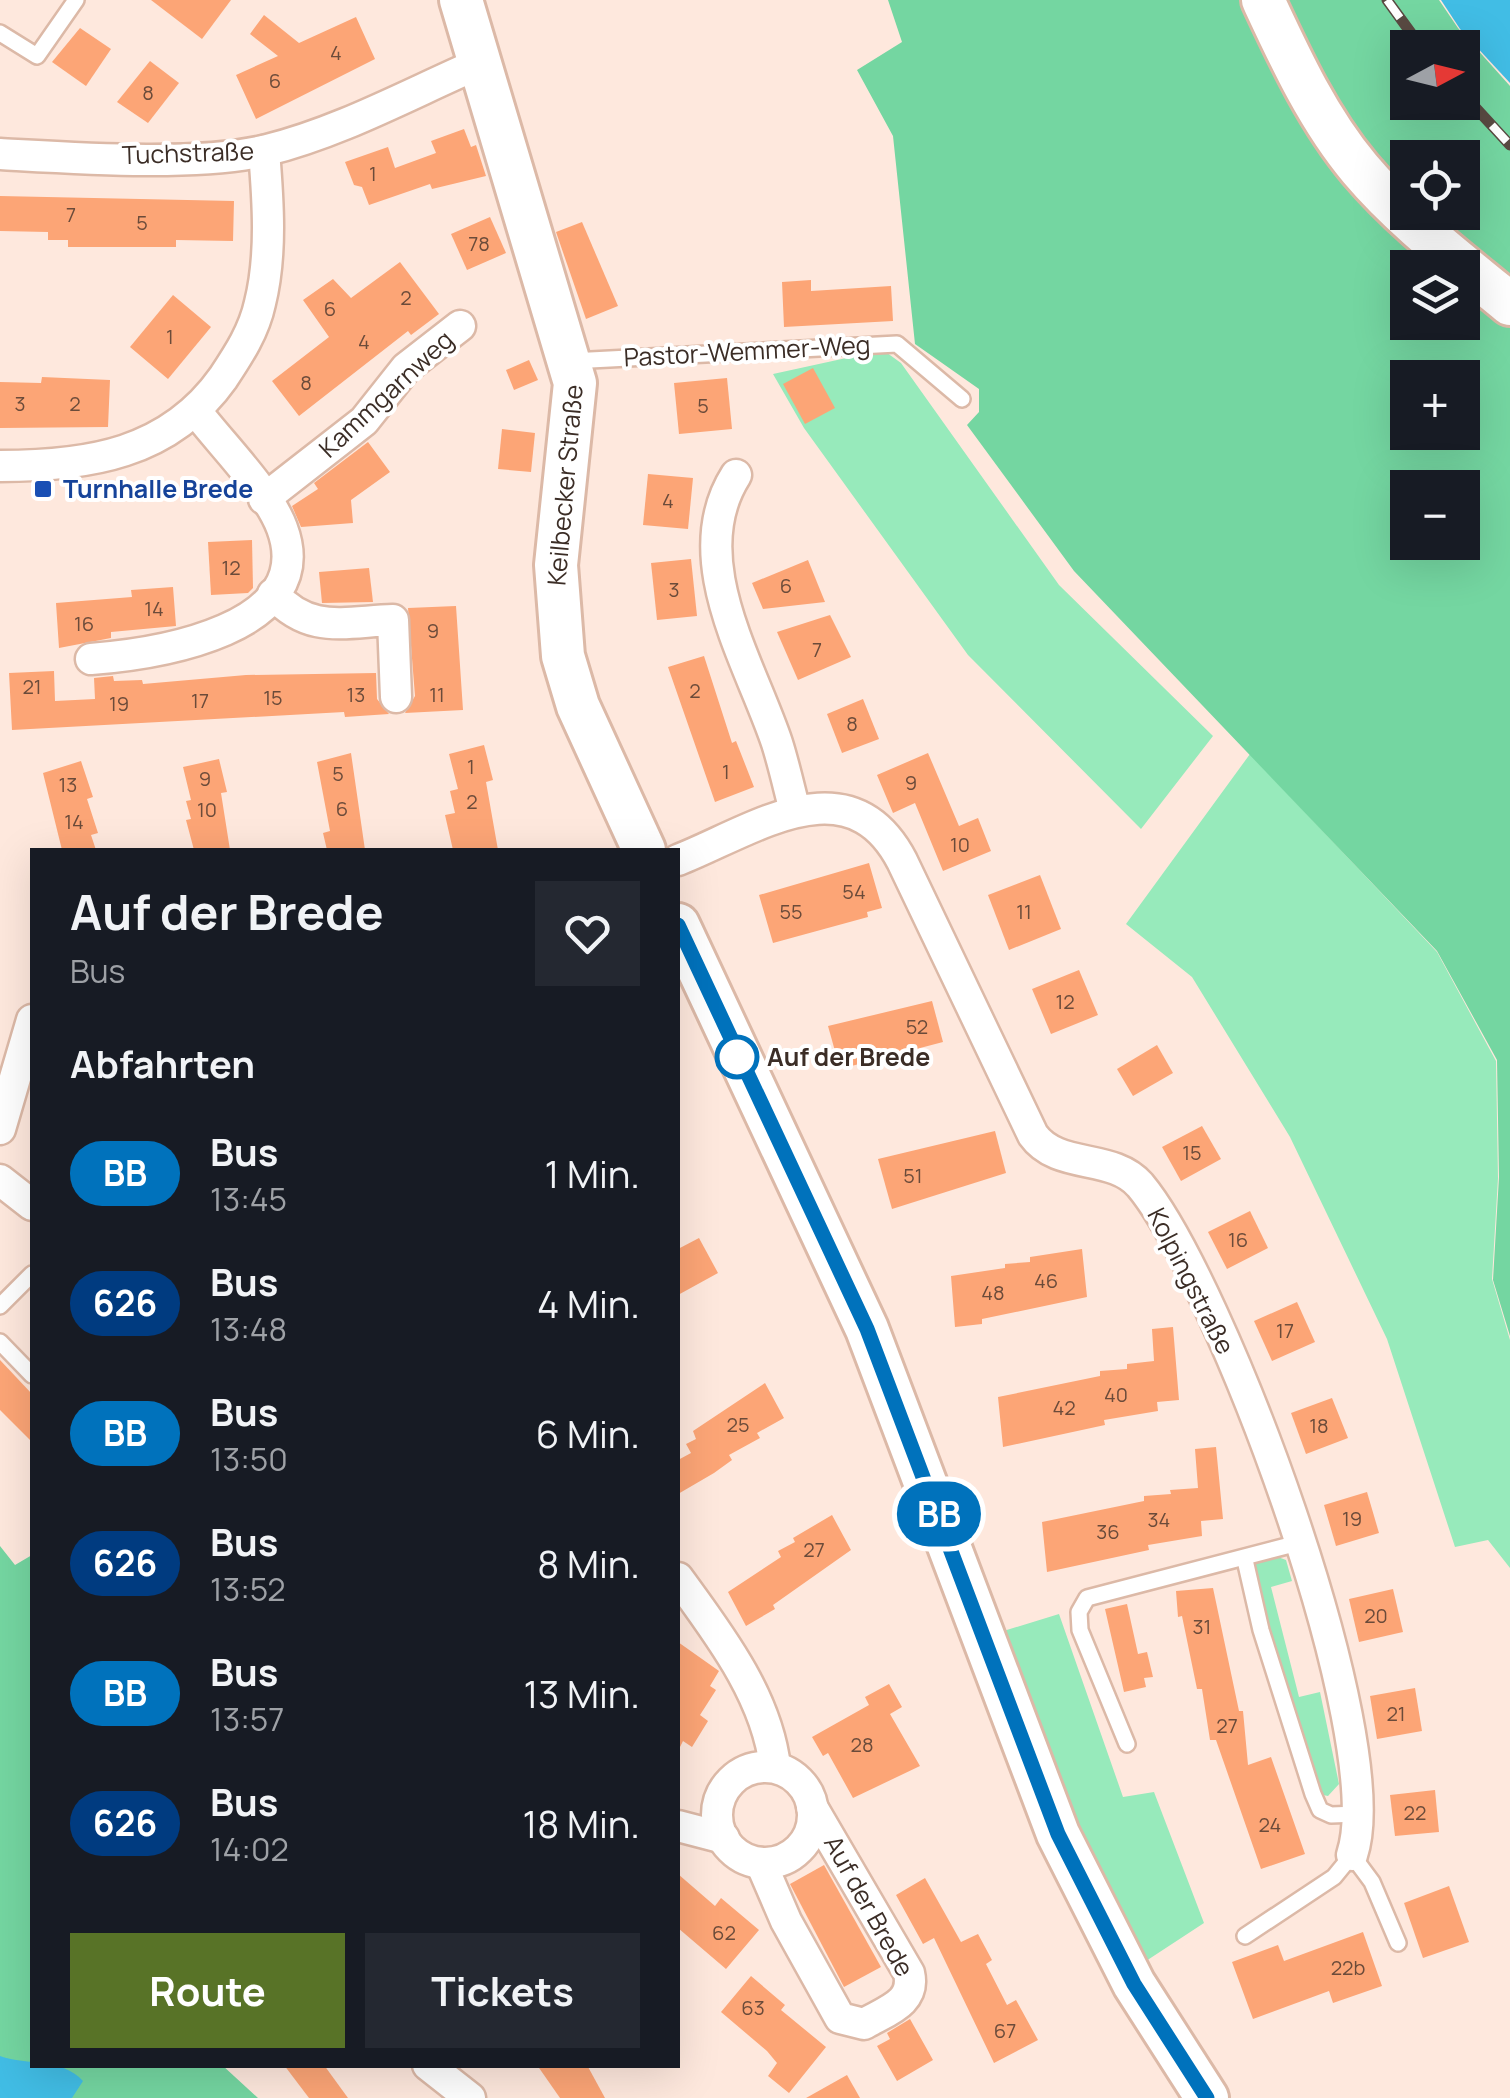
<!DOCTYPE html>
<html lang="de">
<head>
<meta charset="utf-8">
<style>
	:root { --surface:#171b24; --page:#242831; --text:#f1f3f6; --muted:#9ea1a6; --accent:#587327 }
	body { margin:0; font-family:Manrope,sans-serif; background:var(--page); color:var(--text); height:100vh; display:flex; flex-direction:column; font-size:38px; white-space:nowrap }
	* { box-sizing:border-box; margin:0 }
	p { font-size:32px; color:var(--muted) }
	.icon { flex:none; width:55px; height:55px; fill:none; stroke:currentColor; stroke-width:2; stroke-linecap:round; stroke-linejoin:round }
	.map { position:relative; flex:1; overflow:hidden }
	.side { position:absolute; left:30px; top:848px; width:650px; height:1220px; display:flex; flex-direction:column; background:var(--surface); border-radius:0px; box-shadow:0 10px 40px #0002 }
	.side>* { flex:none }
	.badge { padding:0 20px; border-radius:32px; font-size:35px; line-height:65px }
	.needle { width:65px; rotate:83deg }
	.fabs { position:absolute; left:1390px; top:30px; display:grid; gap:20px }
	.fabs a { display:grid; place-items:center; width:90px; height:90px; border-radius:0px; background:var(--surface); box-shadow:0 10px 40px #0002; font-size:50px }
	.map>.badge { position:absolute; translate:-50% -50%; box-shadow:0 0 0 5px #fff }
	h2 { padding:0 40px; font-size:38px; line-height:90px }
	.round { display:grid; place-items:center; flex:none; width:105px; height:105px; border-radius:0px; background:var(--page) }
	.summary { display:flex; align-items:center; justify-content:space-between; height:170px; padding:0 40px }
	h1 { font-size:48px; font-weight:700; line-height:75px }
	.primary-button { display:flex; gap:20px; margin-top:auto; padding:20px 40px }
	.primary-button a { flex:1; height:115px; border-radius:0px; background:var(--accent); color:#fff; font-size:40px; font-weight:700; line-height:115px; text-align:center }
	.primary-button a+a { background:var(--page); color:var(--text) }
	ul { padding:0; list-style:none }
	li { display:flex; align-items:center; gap:30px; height:130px; padding:0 40px }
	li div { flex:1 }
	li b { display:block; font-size:38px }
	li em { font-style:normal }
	li .badge { min-width:110px; font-weight:700; text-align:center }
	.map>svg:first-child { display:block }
	.green { fill:#97eabb }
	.forest { fill:#74d6a1; fill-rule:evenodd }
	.water { fill:#41bde5 }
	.building { fill:#fca576 }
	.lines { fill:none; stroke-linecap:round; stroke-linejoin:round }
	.lane-casing { stroke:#dcb9a7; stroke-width:20 }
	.street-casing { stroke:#dcb9a7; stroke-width:35 }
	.secondary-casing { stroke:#dcb9a7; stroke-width:48 }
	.lane { stroke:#fff; stroke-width:15 }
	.street { stroke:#fff; stroke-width:30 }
	.secondary { stroke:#fff; stroke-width:42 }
	.rail-casing { stroke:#594a42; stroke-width:11 }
	.rail { stroke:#fff; stroke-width:8; stroke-dasharray:22; stroke-linecap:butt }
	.line-casing { stroke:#fff; stroke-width:22 }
	.line { stroke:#0072bc; stroke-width:15 }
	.transit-dot { fill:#1a4fb4; stroke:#fff; stroke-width:4 }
	.stop-dot { fill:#fff; stroke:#0072bc; stroke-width:5 }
	.labels { text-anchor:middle; stroke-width:8; stroke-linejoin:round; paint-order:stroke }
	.number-label { font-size:20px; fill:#6b4b3a }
	.street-label { font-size:25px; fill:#3b2d26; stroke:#fff }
	.transit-label { font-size:25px; font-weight:bold; fill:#164399; stroke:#fff; text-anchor:start }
	.stop-label { font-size:25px; font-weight:bold; fill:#3b2d26; stroke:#fff; text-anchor:start }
</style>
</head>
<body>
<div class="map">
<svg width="1510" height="2098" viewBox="0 0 1510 2098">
	<rect width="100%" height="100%" fill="#fee8dd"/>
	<g class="green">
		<polygon points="883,350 901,363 1059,585 1213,736 1141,829 968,655 804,428 773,374"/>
		<polygon points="1250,754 1437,952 1496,1061 1498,1178 1492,1279 1510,1340 1510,1568 1488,1540 1455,1547 1387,1339 1290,1137 1192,977 1126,924"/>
		<polygon points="1278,1557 1286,1560 1292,1581 1271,1587 1299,1697 1320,1692 1339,1784 1328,1796 1318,1794 1289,1711 1254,1570 1257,1561"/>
		<polygon points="1059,1614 1123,1797 1154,1792 1204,1923 1146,1961 1077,1840 997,1633"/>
	</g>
	<g class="forest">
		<path d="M888 0H1250L1446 267 1408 268V322H1462L1463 281 1510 319V1336L1493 1280 1499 1177 1497 1060 1437 951 1074 571 967 425 979 412V389L915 344 893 136 857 70 902 42ZM1408 378H1462V432H1408ZM1408 488H1462V542H1408Z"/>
		<path d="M1283 0H1439L1458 28 1510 86V287L1424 213 1462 212V158H1408L1407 198 1343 124ZM1408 48H1462V102H1408Z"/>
		<polygon points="0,1546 15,1565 32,1555 32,2065 222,2065 258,2098 32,2098 0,2069"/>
	</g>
	<g class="water">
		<polygon points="1441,0 1510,0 1510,83 1460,29"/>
		<path d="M0 2056C28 2066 61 2057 83 2081L72 2098H0Z"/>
	</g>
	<g class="building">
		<polygon points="151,0 231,0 202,39"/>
		<polygon points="264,15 299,43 356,17 375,59 256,119 236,75 278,56 250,34"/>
		<polygon points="80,28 111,49 86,86 52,62"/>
		<polygon points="150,61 179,83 148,123 117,102"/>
		<polygon points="464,129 471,147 476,145 486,176 432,189 430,184 369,205 362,187 354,185 345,162 388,147 395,168 436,153 431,141"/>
		<polygon points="0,196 234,201 233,241 176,240 176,247 68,247 68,240 48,240 48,232 0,231"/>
		<polygon points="490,217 506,253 467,270 451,234"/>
		<polygon points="582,222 618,306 586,319 556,232"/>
		<polygon points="400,262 439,314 411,335 408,331 299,416 272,381 329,337 303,300 333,279 351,298"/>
		<polygon points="811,280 811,291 891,286 893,321 784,327 782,282"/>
		<polygon points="173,295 211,327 168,379 130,347"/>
		<polygon points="529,360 538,380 514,390 506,370"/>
		<polygon points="813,368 835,408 805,424 783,384"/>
		<polygon points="42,377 110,380 108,427 0,428 0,382 41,383"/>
		<polygon points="727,378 732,429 679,434 674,383"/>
		<polygon points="502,429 535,433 531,472 498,469"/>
		<polygon points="368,442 390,472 351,500 353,523 301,527 292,506 318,489 314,483"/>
		<polygon points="648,474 693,478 688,529 643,525"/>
		<polygon points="252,540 253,588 248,593 211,595 208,542"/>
		<polygon points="691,559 697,616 657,620 651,563"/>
		<polygon points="808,560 825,602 763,609 752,583"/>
		<polygon points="369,568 373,602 322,603 319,572"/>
		<polygon points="173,587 176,626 111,632 111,638 59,648 56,603 132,597 131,590"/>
		<polygon points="456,606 463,710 405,713 415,696 408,608"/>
		<polygon points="830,615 851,657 798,680 777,632"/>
		<polygon points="704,656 732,743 736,741 754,787 715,802 668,667"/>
		<polygon points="54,671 55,701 95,699 94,678 113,676 114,681 142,680 143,684 246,675 376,673 377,699 389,714 345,717 344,712 12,730 9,673"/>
		<polygon points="863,699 879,739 842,753 827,714"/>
		<polygon points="484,745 493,780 486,782 498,850 453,850 445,815 455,813 450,791 458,789 449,754"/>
		<polygon points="351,753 365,850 327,850 323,833 330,831 317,762"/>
		<polygon points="928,753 959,826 978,818 991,851 943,871 915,803 893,813 877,775"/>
		<polygon points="219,759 227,792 221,793 230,850 194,850 186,820 191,819 186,801 191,800 183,767"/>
		<polygon points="81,761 93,797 87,799 98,833 91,835 96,850 62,850 43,773"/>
		<polygon points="869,863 882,908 867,912 868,917 773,943 759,895"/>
		<polygon points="1040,875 1061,929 1009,950 988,895"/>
		<polygon points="1079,970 1098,1015 1051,1034 1032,989"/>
		<polygon points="932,1001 943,1042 840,1069 828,1026"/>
		<polygon points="1157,1045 1173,1073 1133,1096 1117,1069"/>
		<polygon points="1202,1126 1221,1159 1181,1181 1162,1147"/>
		<polygon points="995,1131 1006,1173 892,1209 878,1159"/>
		<polygon points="1250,1211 1268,1248 1227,1269 1208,1232"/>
		<polygon points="699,1238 718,1273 678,1295 678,1249"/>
		<polygon points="1082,1249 1087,1297 982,1319 982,1324 955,1327 951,1276 1005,1268 1005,1264 1030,1262 1030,1257"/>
		<polygon points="1297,1302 1315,1342 1272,1361 1254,1321"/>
		<polygon points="1173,1327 1179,1400 1157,1402 1158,1411 1104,1420 1105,1425 1003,1447 998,1397 1100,1376 1100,1371 1127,1369 1127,1364 1154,1361 1152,1329"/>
		<polygon points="0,1360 32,1394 32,1442 0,1410"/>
		<polygon points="765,1383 784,1418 757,1433 760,1438 729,1455 732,1460 714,1473 678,1494 678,1460 691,1453 686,1444 696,1439 693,1431"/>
		<polygon points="1332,1398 1348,1438 1306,1454 1291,1413"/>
		<polygon points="1216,1447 1223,1519 1201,1521 1202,1536 1148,1545 1149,1550 1047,1572 1042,1522 1144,1501 1144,1496 1171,1494 1170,1490 1198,1488 1195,1449"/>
		<polygon points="1367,1492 1379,1533 1336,1546 1324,1505"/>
		<polygon points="832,1515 851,1550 773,1605 775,1609 746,1626 728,1592 781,1557 778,1551 795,1542 793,1538"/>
		<polygon points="1213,1588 1239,1711 1243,1711 1248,1765 1271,1757 1305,1854 1261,1869 1216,1740 1210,1740 1202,1689 1197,1689 1182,1616 1178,1617 1176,1591"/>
		<polygon points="1393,1589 1403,1632 1359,1642 1349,1599"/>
		<polygon points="1127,1604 1138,1654 1147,1652 1153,1677 1144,1678 1146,1687 1124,1692 1105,1609"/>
		<polygon points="678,1642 719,1671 710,1686 716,1690 700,1715 708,1721 692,1747 683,1741 678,1751"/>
		<polygon points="889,1684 902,1707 890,1714 920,1766 853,1798 828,1753 823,1756 812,1737 869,1705 865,1697"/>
		<polygon points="1415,1688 1422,1731 1377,1739 1370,1696"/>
		<polygon points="1435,1790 1439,1832 1395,1836 1390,1795"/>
		<polygon points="824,1865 881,1967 844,1987 790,1884"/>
		<polygon points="678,1874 715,1906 721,1898 759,1930 726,1969 678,1928"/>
		<polygon points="925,1878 961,1942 978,1934 992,1960 986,1964 1007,2005 1016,2000 1038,2040 994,2063 934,1938 923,1944 896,1895"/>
		<polygon points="1449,1886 1469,1942 1423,1958 1404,1903"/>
		<polygon points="1363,1932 1382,1986 1333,2003 1329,1991 1253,2019 1232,1962 1278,1945 1284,1961"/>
		<polygon points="751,1976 785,2005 781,2010 826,2047 789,2093 768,2076 777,2063 767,2051 721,2012"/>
		<polygon points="910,2019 933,2060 897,2081 877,2046 890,2039 887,2033"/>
		<polygon points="284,2065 324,2065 348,2098 309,2098"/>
		<polygon points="537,2065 587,2065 605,2098 560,2098"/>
		<polygon points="847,2075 860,2098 806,2098"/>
	</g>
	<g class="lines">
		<g class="lane-casing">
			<g id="lane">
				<polyline points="0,33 37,56 76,0"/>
				<polyline points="571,361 897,344 962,399"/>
				<polyline points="0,1306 32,1274"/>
				<polyline points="0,1342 32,1375"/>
				<polyline points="1245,1560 1261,1630 1313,1794 1320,1810 1331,1815 1358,1814"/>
				<polyline points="1127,1744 1080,1630 1079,1612 1087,1598 1302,1542"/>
				<polyline points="1245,1936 1334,1877 1352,1855 1372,1882 1398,1943"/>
			</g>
		</g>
		<g class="street-casing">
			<g id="street">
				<path d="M0 154C72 158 199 167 267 150 340 132 409 94 478 64"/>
				<path d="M0 466C88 466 169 454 223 378 239 354 254 331 260 303 272 255 268 200 264 151"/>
				<path d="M736 475C683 558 750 662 777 743 784 765 789 788 795 811"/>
				<polyline points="264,499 364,421 406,368 460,326"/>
				<path d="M273 594C310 634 342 622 393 620L396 697"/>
				<path d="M91 659C155 654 320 630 282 528 268 490 221 444 196 411"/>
				<path d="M678 860C752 831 849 760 902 861L1033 1135C1058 1170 1112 1153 1140 1185 1220 1281 1391 1738 1352 1855"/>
				<polyline points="0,1129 32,1020"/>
				<polyline points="0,1180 32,1205"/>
				<path d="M678 1578C718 1633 767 1696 775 1767"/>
				<circle cx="765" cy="1815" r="48"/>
				<polyline points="678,1826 724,1838"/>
				<path d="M761 1863 786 1921 840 2018 864 2024C886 2011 916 2003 909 1973L812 1807"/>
				<polyline points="428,2065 470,2098"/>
			</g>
		</g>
		<g class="secondary-casing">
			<g id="secondary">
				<polyline points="461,0 575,383 556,565 563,656 578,706 644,850"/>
				<path d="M1263 0C1290 58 1318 119 1360 169 1403 220 1458 261 1510 304"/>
				<polyline points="678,925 867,1329 1058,1834 1134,1984 1207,2098"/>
			</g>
		</g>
		<use href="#lane" class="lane"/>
		<use href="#street" class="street"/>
		<use href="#secondary" class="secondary"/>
		<g class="rail-casing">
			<g id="rail">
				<polyline points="1387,0 1422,48"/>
				<polyline points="1462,93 1510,145"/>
			</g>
		</g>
		<use href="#rail" class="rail"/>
	</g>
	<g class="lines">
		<g class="line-casing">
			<polyline id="line" points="678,925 867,1329 1058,1834 1134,1984 1207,2098"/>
		</g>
		<use href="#line" class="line"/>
	</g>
	<rect class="transit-dot" x="33" y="479" width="20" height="20" rx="5"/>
	<circle class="stop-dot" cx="737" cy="1057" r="20"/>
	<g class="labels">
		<g class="number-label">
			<text x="336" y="60">4</text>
			<text x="275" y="88">6</text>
			<text x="148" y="100">8</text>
			<text x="373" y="181">1</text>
			<text x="71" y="222">7</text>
			<text x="142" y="230">5</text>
			<text x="479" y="251">78</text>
			<text x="406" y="305">2</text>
			<text x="330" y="316">6</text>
			<text x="170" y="344">1</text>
			<text x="364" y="349">4</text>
			<text x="306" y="390">8</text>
			<text x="20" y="411">3</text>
			<text x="75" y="411">2</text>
			<text x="703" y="413">5</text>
			<text x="668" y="508">4</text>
			<text x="231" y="575">12</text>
			<text x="786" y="593">6</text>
			<text x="674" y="597">3</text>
			<text x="154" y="616">14</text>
			<text x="84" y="631">16</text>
			<text x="433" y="638">9</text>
			<text x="817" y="657">7</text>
			<text x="32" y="694">21</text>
			<text x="695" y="698">2</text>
			<text x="356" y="702">13</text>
			<text x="437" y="702">11</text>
			<text x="273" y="705">15</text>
			<text x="200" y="708">17</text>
			<text x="119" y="711">19</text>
			<text x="852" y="731">8</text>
			<text x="471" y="774">1</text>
			<text x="726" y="779">1</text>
			<text x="338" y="781">5</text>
			<text x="205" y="786">9</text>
			<text x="911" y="790">9</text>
			<text x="68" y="792">13</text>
			<text x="472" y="809">2</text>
			<text x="342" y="816">6</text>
			<text x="207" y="817">10</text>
			<text x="74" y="829">14</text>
			<text x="960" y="852">10</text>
			<text x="854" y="899">54</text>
			<text x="791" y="919">55</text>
			<text x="1024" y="919">11</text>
			<text x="1065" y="1009">12</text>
			<text x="917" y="1034">52</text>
			<text x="1192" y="1160">15</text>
			<text x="913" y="1183">51</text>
			<text x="1238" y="1247">16</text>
			<text x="1046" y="1288">46</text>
			<text x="993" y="1300">48</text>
			<text x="1285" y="1338">17</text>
			<text x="1116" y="1402">40</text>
			<text x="1064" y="1415">42</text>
			<text x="738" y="1432">25</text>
			<text x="1319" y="1433">18</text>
			<text x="1352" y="1526">19</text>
			<text x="1159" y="1527">34</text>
			<text x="1108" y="1539">36</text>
			<text x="814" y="1557">27</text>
			<text x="1376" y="1623">20</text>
			<text x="1202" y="1634">31</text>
			<text x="1396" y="1721">21</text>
			<text x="1227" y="1733">27</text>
			<text x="862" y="1752">28</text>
			<text x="1415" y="1820">22</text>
			<text x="1270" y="1832">24</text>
			<text x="724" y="1940">62</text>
			<text x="1348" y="1975">22b</text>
			<text x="753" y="2015">63</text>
			<text x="1005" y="2038">67</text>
		</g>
		<g class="street-label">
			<text transform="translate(188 153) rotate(-2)" y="9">Tuchstraße</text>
			<text transform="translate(747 351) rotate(-3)" y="9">Pastor-Wemmer-Weg</text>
			<text transform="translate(386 394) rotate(-43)" y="9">Kammgarnweg</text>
			<text transform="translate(565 485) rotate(-85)" y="9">Keilbecker Straße</text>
			<text transform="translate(1191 1281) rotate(63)" y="9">Kolpingstraße</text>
			<text transform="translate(869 1906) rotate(61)" y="9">Auf der Brede</text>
		</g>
		<g class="transit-label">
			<text x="63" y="498">Turnhalle Brede</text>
		</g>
		<g class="stop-label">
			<text x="767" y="1066">Auf der Brede</text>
		</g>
	</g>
</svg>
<div class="fabs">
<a><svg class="needle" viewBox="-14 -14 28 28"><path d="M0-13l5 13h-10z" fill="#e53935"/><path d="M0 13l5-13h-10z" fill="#9ea1a6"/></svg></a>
<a><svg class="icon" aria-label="locate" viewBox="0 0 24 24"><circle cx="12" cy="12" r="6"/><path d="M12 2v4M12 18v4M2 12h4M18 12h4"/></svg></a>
<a><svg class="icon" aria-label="layers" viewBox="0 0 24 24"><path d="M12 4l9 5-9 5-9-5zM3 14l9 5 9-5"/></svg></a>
<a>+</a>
<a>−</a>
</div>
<b class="badge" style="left:939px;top:1514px;background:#0072bc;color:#fff">BB</b>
<section class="side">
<div class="summary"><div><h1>Auf der Brede</h1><p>Bus</p></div><a class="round"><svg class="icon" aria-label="heart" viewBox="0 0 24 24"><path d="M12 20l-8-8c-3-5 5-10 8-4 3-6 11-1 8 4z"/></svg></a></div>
<h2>Abfahrten</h2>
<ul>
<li><span class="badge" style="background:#0072bc;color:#fff">BB</span><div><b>Bus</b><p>13:45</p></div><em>1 Min.</em></li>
<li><span class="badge" style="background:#003b80;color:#fff">626</span><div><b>Bus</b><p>13:48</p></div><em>4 Min.</em></li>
<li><span class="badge" style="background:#0072bc;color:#fff">BB</span><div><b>Bus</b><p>13:50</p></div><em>6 Min.</em></li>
<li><span class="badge" style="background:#003b80;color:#fff">626</span><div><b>Bus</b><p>13:52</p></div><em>8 Min.</em></li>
<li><span class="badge" style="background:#0072bc;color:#fff">BB</span><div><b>Bus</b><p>13:57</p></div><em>13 Min.</em></li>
<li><span class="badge" style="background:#003b80;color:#fff">626</span><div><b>Bus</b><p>14:02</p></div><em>18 Min.</em></li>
</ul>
<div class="primary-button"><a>Route</a><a>Tickets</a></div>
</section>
</div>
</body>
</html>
